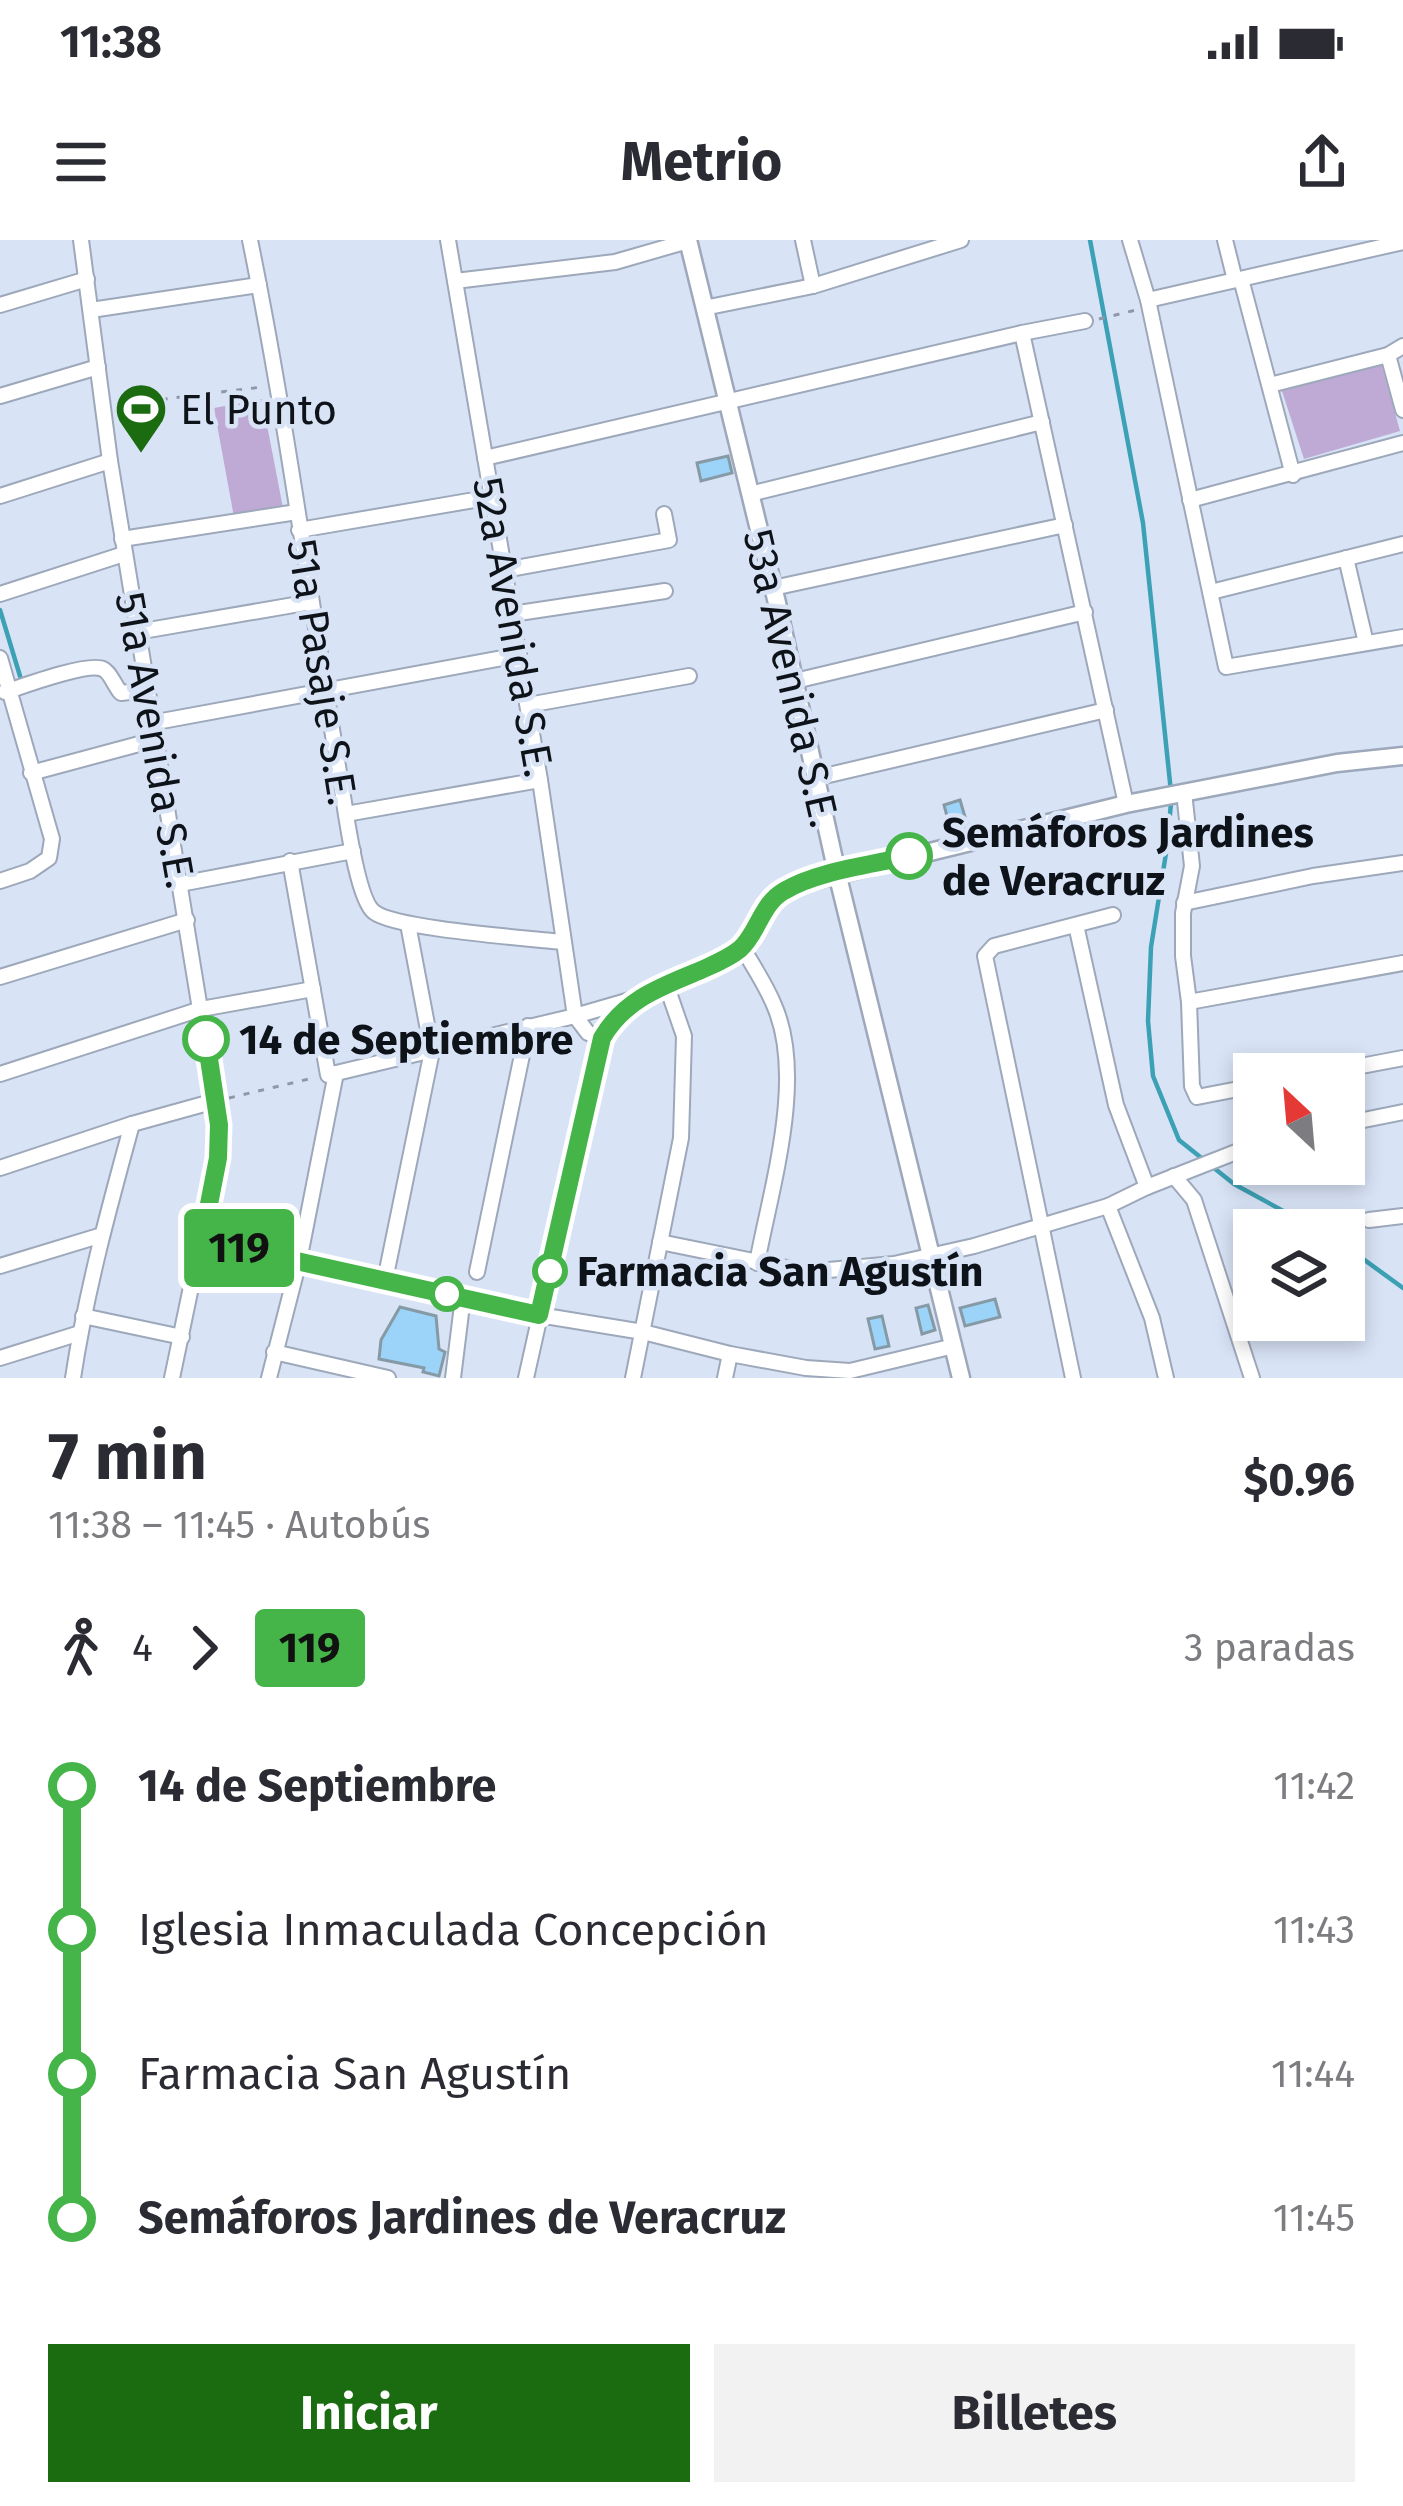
<!DOCTYPE html>
<html lang="es">
<head>
<meta charset="utf-8">
<style>
	:root { --surface:#fff; --page:#f2f2f3; --text:#2b2b33; --muted:#7c7c81; --accent:#1b6c11 }
	body { margin:0; font-family:"Fira Sans",sans-serif; background:var(--page); color:var(--text); height:100vh; display:flex; flex-direction:column; font-size:45px; white-space:nowrap }
	* { box-sizing:border-box; margin:0 }
	p { font-size:39px; color:var(--muted) }
	.icon { flex:none; width:66px; height:66px; fill:none; stroke:currentColor; stroke-width:2; stroke-linecap:round; stroke-linejoin:round }
	.map { position:relative; height:1138px; overflow:hidden }
	.details { display:flex; flex-direction:column; background:var(--surface); flex:1 }
	.details>* { flex:none }
	.badge { padding:0 24px; border-radius:9px; font-size:42px; line-height:78px }
	.needle { width:78px; rotate:334deg }
	.buttons { position:absolute; left:1233px; top:813px; display:grid; gap:24px }
	.buttons a { display:grid; place-items:center; width:132px; height:132px; border-radius:0px; background:var(--surface); box-shadow:0 6px 18px #0003; font-size:60px }
	.map>.badge { position:absolute; translate:-50% -50%; box-shadow:0 0 0 6px #fff }
	.legs { display:flex; align-items:center; gap:18px; height:132px; padding:0 48px; font-size:39px }
	.legs p { margin-inline-start:auto }
	.head { display:flex; align-items:center; justify-content:space-between; height:204px; padding:0 48px }
	h1 { font-size:66px; font-weight:700; line-height:90px }
	.primary-button { display:flex; gap:24px; margin-top:auto; padding:24px 48px }
	.primary-button a { flex:1; height:138px; border-radius:0px; background:var(--accent); color:#fff; font-size:48px; font-weight:700; line-height:138px; text-align:center }
	.primary-button a+a { background:var(--page); color:var(--text) }
	ul { padding:0 48px; list-style:none }
	li { display:flex; align-items:center; gap:42px; height:144px; font-size:45px }
	li i { display:grid; place-items:center; width:18px; height:100%; margin:0 15px; background:currentColor }
	li i::after { content:''; width:30px; height:30px; margin:-15px; border:9px solid; border-radius:50%; background:var(--surface) }
	li p { margin-inline-start:auto }
	li:first-child i { background:linear-gradient(#0000 50%,currentColor 0) }
	li:last-child i { background:linear-gradient(currentColor 50%,#0000 0) }
	.status { display:flex; justify-content:space-between; align-items:center; height:84px; padding:0 60px; background:var(--surface); direction:ltr }
	.status svg { height:33px; fill:currentColor }
	header { display:flex; justify-content:space-between; align-items:center; height:156px; padding:0 48px; background:var(--surface); font-size:54px; font-weight:700 }
	.map>svg:first-child { display:block }
	.green { fill:#beaad4 }
	.lines { fill:none; stroke-linecap:round; stroke-linejoin:round }
	.stream { stroke:#3ca1b4; stroke-width:4.5 }
	.building { fill:#9bd4f8; stroke:#869aa6; stroke-width:3 }
	.minor-casing { stroke:#9da8ba; stroke-width:18 }
	.tertiary-casing { stroke:#9da8ba; stroke-width:21 }
	.path { stroke:#9098a7; stroke-width:3; stroke-dasharray:6 9; stroke-linecap:butt }
	.minor { stroke:#fff; stroke-width:14 }
	.tertiary { stroke:#fff; stroke-width:16 }
	.line-1-casing { stroke:#fff; stroke-width:27 }
	.line-1 { stroke:#45b549; stroke-width:18 }
	.stop-1-dot { fill:#fff; stroke:#45b549; stroke-width:6 }
	.labels { text-anchor:middle; stroke-width:9; stroke-linejoin:round; paint-order:stroke }
	.poi-label { font-size:42px; fill:#0e1219; stroke:#d8e3f6; text-anchor:start }
	.street-label { font-size:42px; fill:#0e1219; stroke:#d8e3f6 }
	.stop-label { font-size:42px; font-weight:bold; fill:#0e1219; stroke:#d8e3f6; text-anchor:start }
</style>
</head>
<body>
<div class="status"><b>11:38</b><svg viewBox="0 0 49 12"><path d="M0 12V9h3v3zM5 12V6h3v6zM10 12V3h3v9zM15 12V0h3v12zM26 1h20v11H26zM47 4h2v5h-2z"/></svg></div>
<header><svg class="icon" aria-label="menu" viewBox="0 0 24 24"><path d="M4 6h16M4 12h16M4 18h16"/></svg>Metrio<svg class="icon" aria-label="share" viewBox="0 0 24 24"><path d="M12 15V3M7 8l5-5 5 5M5 13v7h14v-7"/></svg></header>
<div class="map">
<svg width="1403" height="1138" viewBox="0 0 1403 1138">
	<rect width="100%" height="100%" fill="#d8e3f6"/>
	<g class="green">
		<polygon points="1381,123 1400,191 1304,219 1282,151"/>
		<polygon points="262,159 283,268 234,277 214,168"/>
	</g>
	<g class="lines">
		<g class="stream">
			<polyline points="1090,0 1143,283 1171,552"/>
			<polyline points="0,370 20,436"/>
			<polyline points="1171,563 1167,607 1151,707 1148,781 1153,836 1179,900 1234,944 1318,990"/>
			<polyline points="1344,1005 1403,1048"/>
		</g>
	</g>
	<g class="building">
		<polygon points="728,216 732,233 701,241 697,223"/>
		<polygon points="960,560 968,587 951,591 944,565"/>
		<polygon points="995,1059 1000,1077 965,1086 960,1068"/>
		<polygon points="928,1065 935,1090 922,1094 916,1068"/>
		<polygon points="400,1067 436,1076 439,1109 445,1112 439,1136 423,1132 424,1128 379,1119 381,1100"/>
		<polygon points="882,1076 889,1106 875,1109 868,1079"/>
	</g>
	<g class="lines">
		<g class="minor-casing">
			<g id="minor">
				<polyline points="81,0 110,221 219,885 218,918 172,1138"/>
				<path d="M250 0C287 182 311 367 342 550 346 573 357 659 374 672 395 689 528 698 562 702"/>
				<polyline points="448,0 540,540 575,776 588,793 602,798 526,1138"/>
				<polyline points="803,0 813,46"/>
				<polyline points="1130,0 1148,60 1226,427 1403,397"/>
				<polyline points="1225,0 1235,40"/>
				<polyline points="1241,39 1293,235"/>
				<polyline points="455,41 615,22 681,3"/>
				<polyline points="1148,60 1403,2"/>
				<polyline points="0,65 87,39"/>
				<polyline points="704,68 813,46 961,0"/>
				<polyline points="91,70 259,45"/>
				<polyline points="1022,93 1126,564"/>
				<polyline points="1388,115 1403,170"/>
				<polyline points="1270,145 1388,115 1403,106"/>
				<polyline points="0,156 98,127"/>
				<polyline points="485,218 1022,93 1085,81"/>
				<polyline points="750,254 1042,182"/>
				<polyline points="0,256 110,221"/>
				<polyline points="1190,260 1403,203"/>
				<polyline points="299,290 492,257"/>
				<polyline points="122,299 297,272"/>
				<polyline points="1346,318 1366,403"/>
				<polyline points="505,330 669,300 664,274"/>
				<polyline points="773,348 1065,285"/>
				<polyline points="1211,352 1403,304"/>
				<polyline points="0,354 124,314"/>
				<polyline points="512,374 665,351"/>
				<polyline points="137,392 311,362"/>
				<polyline points="0,418 52,599 49,618 30,631 0,641"/>
				<polyline points="795,441 1085,372"/>
				<path d="M5 452C23 446 88 422 103 429 111 433 115 447 121 453L146 450"/>
				<polyline points="528,465 689,436"/>
				<polyline points="151,483 519,415"/>
				<polyline points="31,533 154,500"/>
				<polyline points="816,538 1106,470"/>
				<polyline points="1184,552 1192,626 1183,673 1183,716 1189,762 1192,846 1197,857 1254,846"/>
				<polyline points="346,574 540,540"/>
				<polyline points="290,621 328,835 575,776 637,758"/>
				<polyline points="180,644 353,611"/>
				<polyline points="1184,663 1313,636 1403,623"/>
				<polyline points="1076,685 1116,865 1147,947"/>
				<path d="M742 707C753 726 766 745 774 765 806 837 771 948 757 1023"/>
				<polyline points="0,737 187,680"/>
				<polyline points="1189,762 1403,723"/>
				<polyline points="0,834 201,769 313,749"/>
				<polyline points="1319,834 1403,818"/>
				<polyline points="1344,884 1403,872"/>
				<polyline points="0,928 132,884 215,861"/>
				<polyline points="1174,936 1194,960 1252,1138"/>
				<polyline points="1108,966 1152,1078 1166,1138"/>
				<polyline points="1369,980 1403,976"/>
				<polyline points="202,1000 539,1075 643,1092 730,1114 806,1128 850,1131 954,1106"/>
				<polyline points="660,1002 807,1032 894,1024 974,1006 1108,966 1147,947 1254,905"/>
				<polyline points="0,1026 102,995"/>
				<polyline points="477,1032 528,786"/>
				<polyline points="385,1040 432,811 408,684"/>
				<polyline points="83,1076 182,1097"/>
				<polyline points="274,1112 388,1138"/>
				<polyline points="0,1118 80,1093"/>
				<path d="M73 1138C86 1052 109 968 132 884"/>
				<polyline points="269,1138 299,1021 336,833"/>
				<polyline points="453,1138 463,1057"/>
				<polyline points="633,1138 681,898 684,796 666,744"/>
				<polyline points="725,1138 730,1114"/>
				<polyline points="1073,1138 985,716 994,706 1113,675"/>
			</g>
		</g>
		<g class="tertiary-casing">
			<g id="tertiary">
				<polyline points="688,0 777,363 837,633 961,1138"/>
				<path d="M602 798C625 759 662 746 702 729 715 724 733 717 743 706 767 678 758 664 799 644L1126 564 1337 523 1403 516"/>
			</g>
		</g>
		<g class="path">
			<polyline points="1099,79 1136,70"/>
			<polyline points="117,165 262,147"/>
			<polyline points="229,858 313,838"/>
		</g>
		<use href="#minor" class="minor"/>
		<use href="#tertiary" class="tertiary"/>
	</g>
	<g class="lines">
		<g class="line-1-casing">
			<path id="line-1" d="M206 799 219 885 218 918 202 1000 539 1075 602 798C624 760 660 747 699 731 712 725 728 719 740 709 758 693 761 664 784 651 817 631 871 625 909 616"/>
		</g>
		<use href="#line-1" class="line-1"/>
	</g>
	<defs>
		<g id="stadium-pin" transform="scale(2.7)"><path d="M0 17L-7.5 6A9.5 9.5 0 1 1 7.5 6Z" fill="#1b6c11" stroke="#d8e3f6"/><path d="M0-5a6.5 5 0 1 0 0 10a6.5 5 0 1 0 0-10ZM-3.5-1.8h7v3.6h-7Z" fill="#fff"/></g>
	</defs>
	<g fill-rule="evenodd">
		<use href="#stadium-pin" x="141" y="169"/>
	</g>
	<g class="stop-1-dot">
		<circle cx="909" cy="616" r="21"/>
		<circle cx="206" cy="799" r="21"/>
		<circle cx="550" cy="1031" r="15"/>
		<circle cx="447" cy="1054" r="15"/>
	</g>
	<g class="labels">
		<g class="poi-label">
			<text x="180" y="184">El Punto</text>
		</g>
		<g class="street-label">
			<text transform="translate(514 387) rotate(80)" y="15">52a Avenida S.E.</text>
			<text transform="translate(323 432) rotate(81)" y="15">51a Pasaje S.E.</text>
			<text transform="translate(792 438) rotate(77)" y="15">53a Avenida S.E.</text>
			<text transform="translate(156 500) rotate(80)" y="15">51a Avenida S.E.</text>
		</g>
		<g class="stop-label">
			<text x="942" y="607">Semáforos Jardines<tspan x="942" dy="48">de Veracruz</tspan></text>
			<text x="239" y="814">14 de Septiembre</text>
			<text x="577" y="1046">Farmacia San Agustín</text>
		</g>
	</g>
</svg>
<div class="buttons">
<a><svg class="needle" viewBox="-14 -14 28 28"><path d="M0-13l5 13h-10z" fill="#e53935"/><path d="M0 13l5-13h-10z" fill="#7c7c81"/></svg></a>
<a><svg class="icon" aria-label="layers" viewBox="0 0 24 24"><path d="M12 4l9 5-9 5-9-5zM3 14l9 5 9-5"/></svg></a>
</div>
<b class="badge" style="left:239px;top:1008px;background:#45b549;color:#111">119</b>
</div>
<section class="details">
<div class="head"><div><h1>7 min</h1><p>11:38 – 11:45 · Autobús</p></div><b>$0.96</b></div>
<div class="legs"><svg class="icon" aria-label="walk" viewBox="0 0 24 24"><circle cx="13" cy="4" r="2"/><path d="M13 8l-2 6 4 7M11 14l-3 7M7 12l3-4h3l4 4"/></svg>4<svg class="icon" aria-label="forward" viewBox="0 0 24 24"><path d="M9 5l7 7-7 7"/></svg><b class="badge" style="background:#45b549;color:#111">119</b><p>3 paradas</p></div>
<ul>
<li><i style="color:#45b549"></i><b>14 de Septiembre</b><p>11:42</p></li>
<li><i style="color:#45b549"></i><span>Iglesia Inmaculada Concepción</span><p>11:43</p></li>
<li><i style="color:#45b549"></i><span>Farmacia San Agustín</span><p>11:44</p></li>
<li><i style="color:#45b549"></i><b>Semáforos Jardines de Veracruz</b><p>11:45</p></li>
</ul>
<div class="primary-button"><a>Iniciar</a><a>Billetes</a></div>
</section>
</body>
</html>
